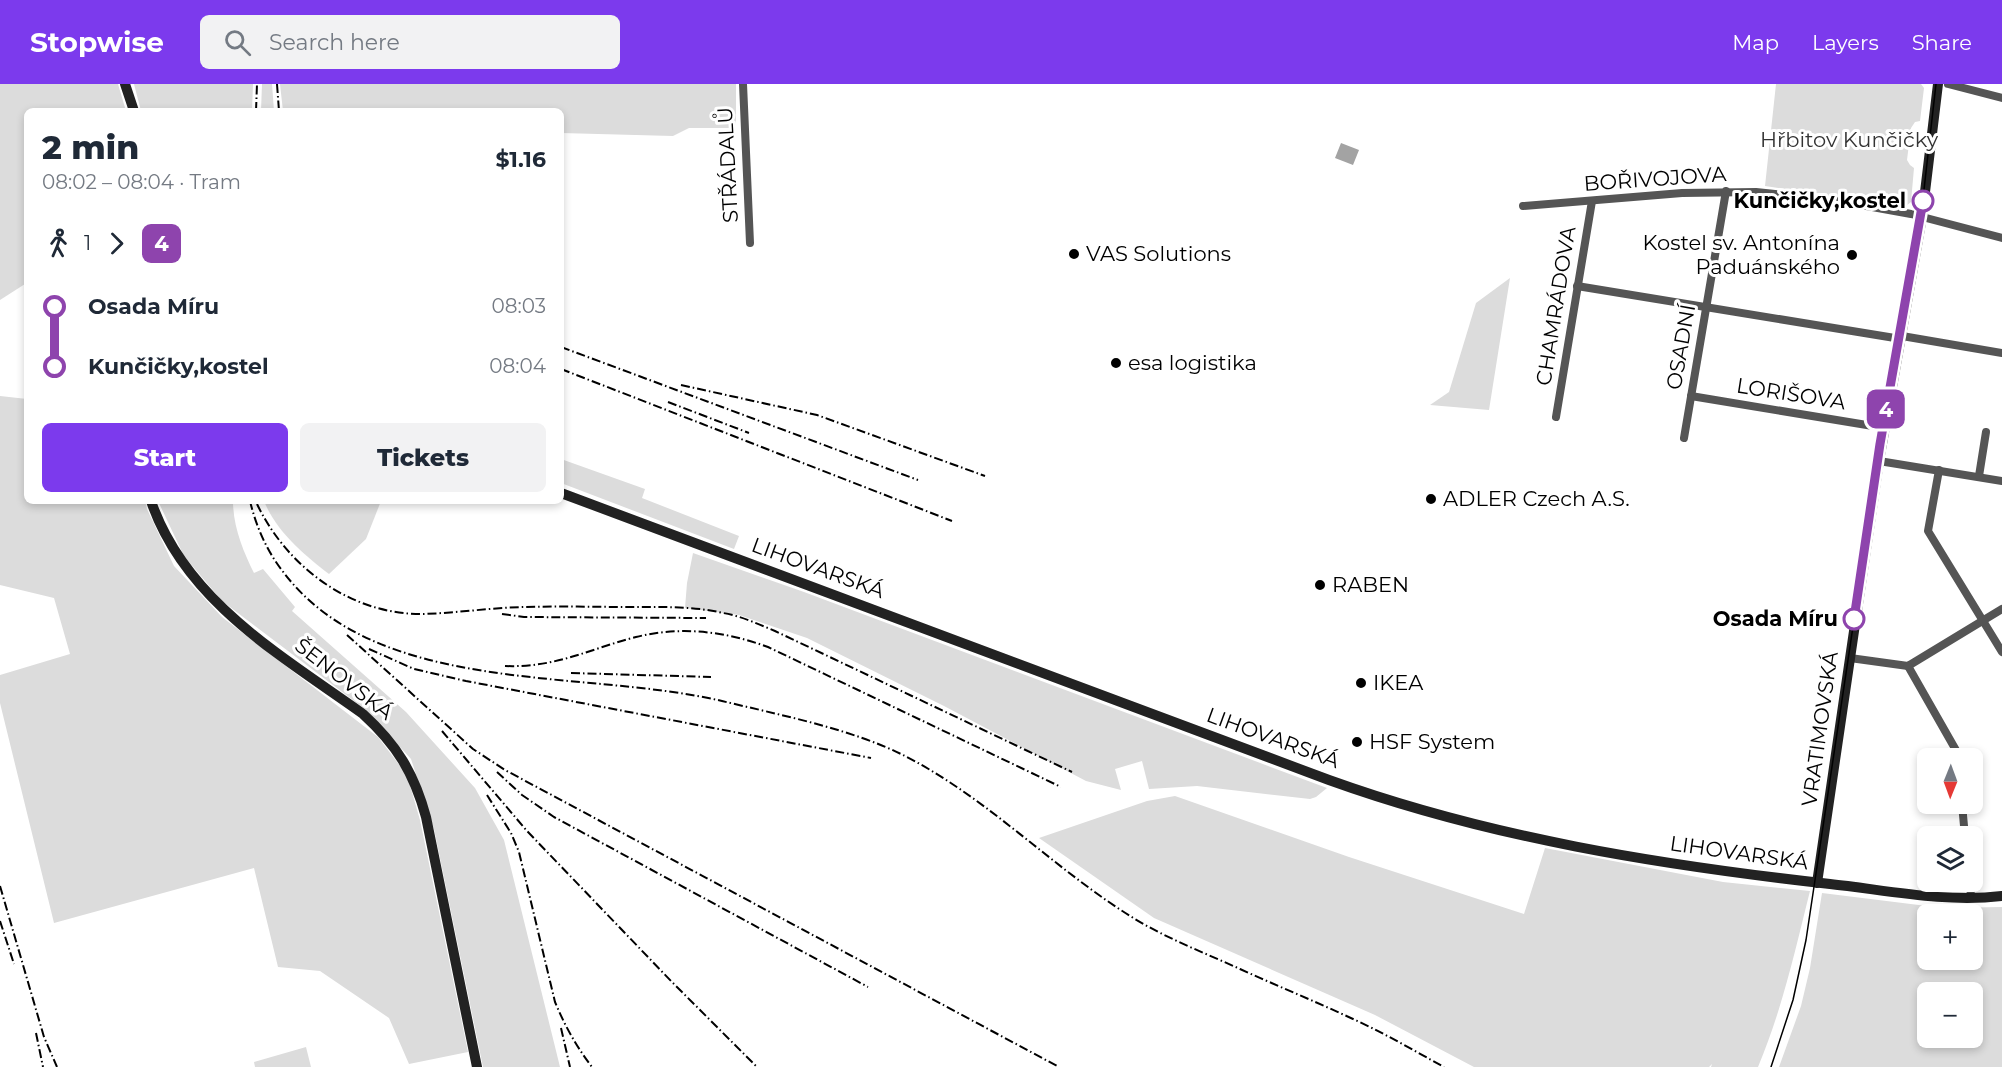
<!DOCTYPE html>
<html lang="en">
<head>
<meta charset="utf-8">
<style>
	:root { --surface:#fff; --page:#f2f2f3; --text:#1f2937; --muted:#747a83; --accent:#7c3aed }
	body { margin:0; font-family:Montserrat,sans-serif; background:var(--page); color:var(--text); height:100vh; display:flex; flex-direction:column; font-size:22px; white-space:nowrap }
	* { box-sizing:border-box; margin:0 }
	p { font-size:20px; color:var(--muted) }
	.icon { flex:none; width:33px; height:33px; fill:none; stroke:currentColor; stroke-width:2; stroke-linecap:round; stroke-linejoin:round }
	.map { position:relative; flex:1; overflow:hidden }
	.details { position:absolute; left:24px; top:24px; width:540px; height:396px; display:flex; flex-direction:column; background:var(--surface); border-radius:9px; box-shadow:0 3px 9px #0003 }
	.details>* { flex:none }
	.badge { padding:0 12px; border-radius:9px; font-size:21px; line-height:39px }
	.needle { width:39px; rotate:181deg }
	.buttons { position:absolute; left:1917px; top:664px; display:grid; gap:12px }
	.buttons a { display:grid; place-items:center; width:66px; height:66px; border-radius:9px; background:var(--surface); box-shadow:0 3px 9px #0003; font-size:30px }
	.map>.badge { position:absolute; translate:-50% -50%; box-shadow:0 0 0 3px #fff }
	.legs { display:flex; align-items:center; gap:9px; height:66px; padding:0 18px; font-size:20px }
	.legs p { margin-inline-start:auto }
	.head { display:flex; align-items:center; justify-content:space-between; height:102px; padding:0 18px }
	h1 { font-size:33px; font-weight:800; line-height:45px }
	.primary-button { display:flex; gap:12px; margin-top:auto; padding:12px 18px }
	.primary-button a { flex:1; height:69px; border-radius:9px; background:var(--accent); color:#fff; font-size:24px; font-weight:800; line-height:69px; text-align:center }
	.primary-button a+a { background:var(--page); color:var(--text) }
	ul { padding:0 18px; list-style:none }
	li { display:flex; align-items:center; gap:21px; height:60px; font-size:22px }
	li i { display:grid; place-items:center; width:9px; height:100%; margin:0 8px; background:currentColor }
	li i::after { content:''; width:15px; height:15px; margin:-8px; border:4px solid; border-radius:50%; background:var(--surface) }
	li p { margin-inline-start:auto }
	li:first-child i { background:linear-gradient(#0000 50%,currentColor 0) }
	li:last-child i { background:linear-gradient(currentColor 50%,#0000 0) }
	header { display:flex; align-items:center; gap:36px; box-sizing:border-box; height:84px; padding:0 30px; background:var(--accent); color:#fff }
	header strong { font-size:28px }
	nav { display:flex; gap:33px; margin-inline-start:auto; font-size:21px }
	.search { width:420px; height:54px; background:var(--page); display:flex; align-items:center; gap:15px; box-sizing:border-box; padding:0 21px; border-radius:9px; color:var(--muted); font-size:22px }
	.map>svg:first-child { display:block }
	.green { fill:#dcdcdc; fill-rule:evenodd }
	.water { fill:#a3a3a3 }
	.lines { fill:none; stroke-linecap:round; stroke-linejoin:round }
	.street { stroke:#555; stroke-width:8 }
	.secondary { stroke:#222; stroke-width:10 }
	.tram { stroke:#000; stroke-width:1.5 }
	.rail { stroke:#000; stroke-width:2; stroke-dasharray:9 3 1.5 3; stroke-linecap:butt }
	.line-1-casing { stroke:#fff; stroke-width:14 }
	.line-1 { stroke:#8e44ad; stroke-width:9 }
	.stop-1-dot { fill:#fff; stroke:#8e44ad; stroke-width:3 }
	.poi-dot { fill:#000; stroke:#fff; stroke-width:2 }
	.labels { text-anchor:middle; stroke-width:6; stroke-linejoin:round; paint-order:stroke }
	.park-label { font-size:21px; fill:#333; stroke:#fff }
	.street-label { font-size:21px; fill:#000; stroke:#fff }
	.stop-label { font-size:21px; font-weight:bold; fill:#000; stroke:#fff; text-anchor:end }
	.poi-label { font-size:21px; fill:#000; stroke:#fff; text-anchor:start }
</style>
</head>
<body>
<header>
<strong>Stopwise</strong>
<div class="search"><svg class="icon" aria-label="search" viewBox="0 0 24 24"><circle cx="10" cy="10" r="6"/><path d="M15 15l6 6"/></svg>Search here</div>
<nav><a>Map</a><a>Layers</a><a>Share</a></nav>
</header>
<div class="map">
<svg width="2002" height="983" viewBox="0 0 2002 983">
	<rect width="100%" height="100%" fill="#fff"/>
	<g class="green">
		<polygon points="0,0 118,0 126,27 27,27 27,204 25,200 0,216"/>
		<polygon points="134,0 253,0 252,27 141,27"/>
		<polygon points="262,0 272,0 274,27 261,27"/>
		<polygon points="280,0 736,0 736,44 689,44 673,52 561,49 561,27 283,27"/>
		<polygon points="1776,0 1921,0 1924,4 1920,37 1915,38 1911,44 1907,76 1910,81 1914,84 1911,118 1906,122 1765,102"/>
		<polygon points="1510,194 1489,326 1430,321 1449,308 1476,219"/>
		<polygon points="0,312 27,315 27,417 145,417 147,425 174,482 222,533 378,653 407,691 420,736 468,968 409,980 389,934 320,887 278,883 254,784 54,839 0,619 0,591 70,570 54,514 0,501"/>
		<polygon points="561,375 645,405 642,414 739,452 734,465 561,399"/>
		<path d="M158 417H233C233 442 243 467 254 489L263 485 295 523 292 527 406 628 475 704 504 756 560 983H483L434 745 411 675 366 626 222 517 184 472Z"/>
		<path d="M264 417H381L366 455 329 490C304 471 276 447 264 417Z"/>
		<polygon points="693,469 804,508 1327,704 1316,713 1310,715 1197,702 1149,705 1142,677 1115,685 1121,706 1086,697 944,622 807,554 739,531 685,524 687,499"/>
		<path d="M1175 712 1349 773 1524 830 1545 764 1723 798 1810 807C1795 867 1782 926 1758 983H1711L1712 980 1709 983H1474L1375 931 1154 834 1039 754 1147 717Z"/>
		<path d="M1822 809 1943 824 2002 823V983H1779L1801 922 1810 884ZM1928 831H1972V876H1928ZM1928 909H1972V954H1928Z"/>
		<polygon points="306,963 311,983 255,983 254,978"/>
	</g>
	<polygon class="water" points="1341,59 1359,66 1353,81 1335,74"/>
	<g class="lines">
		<g class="street">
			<polyline points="743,0 750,159"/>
			<polyline points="1948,0 2002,14"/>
			<polyline points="1523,122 1682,109 1756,108 1839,117 1911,130 2002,154"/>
			<polyline points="1577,202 1901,255"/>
			<polyline points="1902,252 2002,269"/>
			<polyline points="1691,312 1885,344"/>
			<polyline points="1556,333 1592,117"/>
			<polyline points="1684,354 1726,107"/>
			<polyline points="1879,377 2002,397"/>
			<polyline points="1939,386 1928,447 2002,568"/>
			<polyline points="1979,392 1986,348"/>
			<polyline points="1850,574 1908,582 2002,525"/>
			<polyline points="1908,582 1957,668 1958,675"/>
			<polyline points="1962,720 1965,753"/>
			<polyline points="1970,798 1971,814"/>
		</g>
		<g class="secondary">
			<polyline points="125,0 134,27"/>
			<path d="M561 409 1329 696C1490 754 1660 781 1830 800 1886 806 1945 819 2002 812"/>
			<path d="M151 417C185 517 282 572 363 630 397 661 414 689 426 733L477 983"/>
			<polyline points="1817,799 1879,377 1922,133 1938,0"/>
		</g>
		<polyline class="tram" points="1771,983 1793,916 1806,856 1878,376 1921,132 1936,0"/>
		<g class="rail">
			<polyline points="277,0 279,27"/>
			<polyline points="256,27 257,0"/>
			<polyline points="561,263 918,396"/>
			<polyline points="561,285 952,437"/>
			<polyline points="681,301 817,331 985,392"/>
			<polyline points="668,318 749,349"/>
			<path d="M250 417C256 442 266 465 281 485 375 614 582 584 722 617 780 631 852 645 905 672 989 715 1055 786 1135 835 1168 855 1205 869 1240 885 1284 905 1329 923 1372 944 1396 956 1420 970 1444 983"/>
			<path d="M257 420C287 483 351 531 423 530 456 529 489 524 523 523 559 522 596 523 632 523 663 523 693 522 723 529 741 532 758 540 775 547L1072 688"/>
			<polyline points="502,530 524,533 706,534"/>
			<polyline points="347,551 473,665 505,686 1059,983"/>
			<polyline points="369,565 414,585 466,597 871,674"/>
			<path d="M505 582C556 584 589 565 636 553 681 542 724 547 768 563L1061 703"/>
			<polyline points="571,589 711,593"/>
			<polyline points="442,647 527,747 671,897 757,983"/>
			<polyline points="497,688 522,711 554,733 868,903"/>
			<path d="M487 711 511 749 519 768 555 918C565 942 576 962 592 983"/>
			<polyline points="0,802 44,953 57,983"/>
			<polyline points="0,837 14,880"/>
			<polyline points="561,944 570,983"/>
			<polyline points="36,949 43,983"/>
		</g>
	</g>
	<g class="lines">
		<g class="line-1-casing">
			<polyline id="line-1" points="1854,535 1880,360 1923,117"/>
		</g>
		<use href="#line-1" class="line-1"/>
	</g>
	<g class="stop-1-dot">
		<circle cx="1923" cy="117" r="10"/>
		<circle cx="1854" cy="535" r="10"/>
	</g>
	<g class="poi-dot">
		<circle cx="1074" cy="170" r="6"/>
		<circle cx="1852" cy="171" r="6"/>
		<circle cx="1116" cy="279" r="6"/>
		<circle cx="1431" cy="415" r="6"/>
		<circle cx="1320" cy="501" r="6"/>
		<circle cx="1361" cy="599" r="6"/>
		<circle cx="1357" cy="658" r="6"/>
	</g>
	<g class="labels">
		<g class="park-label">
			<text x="1849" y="63">Hřbitov Kunčičky</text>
		</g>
		<g class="street-label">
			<text transform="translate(728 81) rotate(-93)" y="7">STŘÁDALŮ</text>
			<text transform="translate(1655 95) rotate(-4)" y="7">BOŘIVOJOVA</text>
			<text transform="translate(1556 222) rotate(-81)" y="7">CHAMRÁDOVA</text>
			<text transform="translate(1681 263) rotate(-80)" y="7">OSADNÍ</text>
			<text transform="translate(1791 310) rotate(9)" y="7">LORIŠOVA</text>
			<text transform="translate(818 484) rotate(20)" y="7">LIHOVARSKÁ</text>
			<text transform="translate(344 595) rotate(38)" y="7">ŠENOVSKÁ</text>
			<text transform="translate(1820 645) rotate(-82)" y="7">VRATIMOVSKÁ</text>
			<text transform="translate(1273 654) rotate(20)" y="7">LIHOVARSKÁ</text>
			<text transform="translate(1739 769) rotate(8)" y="7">LIHOVARSKÁ</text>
		</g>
		<g class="stop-label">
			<text x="1906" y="124">Kunčičky,kostel</text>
			<text x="1838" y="542">Osada Míru</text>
		</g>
		<g class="poi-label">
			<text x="1840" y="166" text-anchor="end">Kostel sv. Antonína<tspan x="1840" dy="24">Paduánského</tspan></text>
			<text x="1086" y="177">VAS Solutions</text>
			<text x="1128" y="286">esa logistika</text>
			<text x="1443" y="422">ADLER Czech A.S.</text>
			<text x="1332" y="508">RABEN</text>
			<text x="1373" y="606">IKEA</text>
			<text x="1369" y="665">HSF System</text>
		</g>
	</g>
</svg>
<div class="buttons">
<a><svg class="needle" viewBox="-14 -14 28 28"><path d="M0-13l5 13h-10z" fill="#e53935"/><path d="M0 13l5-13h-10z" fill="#747a83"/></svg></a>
<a><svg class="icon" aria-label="layers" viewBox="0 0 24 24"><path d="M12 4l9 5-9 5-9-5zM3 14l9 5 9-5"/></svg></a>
<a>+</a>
<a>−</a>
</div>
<b class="badge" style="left:1886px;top:325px;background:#8e44ad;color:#fff">4</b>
<section class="details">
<div class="head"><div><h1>2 min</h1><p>08:02 – 08:04 · Tram</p></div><b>$1.16</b></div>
<div class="legs"><svg class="icon" aria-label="walk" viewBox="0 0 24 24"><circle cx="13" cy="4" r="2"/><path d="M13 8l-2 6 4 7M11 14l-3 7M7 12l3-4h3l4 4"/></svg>1<svg class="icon" aria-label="forward" viewBox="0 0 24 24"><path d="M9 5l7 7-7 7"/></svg><b class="badge" style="background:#8e44ad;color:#fff">4</b></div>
<ul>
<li><i style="color:#8e44ad"></i><b>Osada Míru</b><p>08:03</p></li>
<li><i style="color:#8e44ad"></i><b>Kunčičky,kostel</b><p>08:04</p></li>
</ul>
<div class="primary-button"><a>Start</a><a>Tickets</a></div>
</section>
</div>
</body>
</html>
